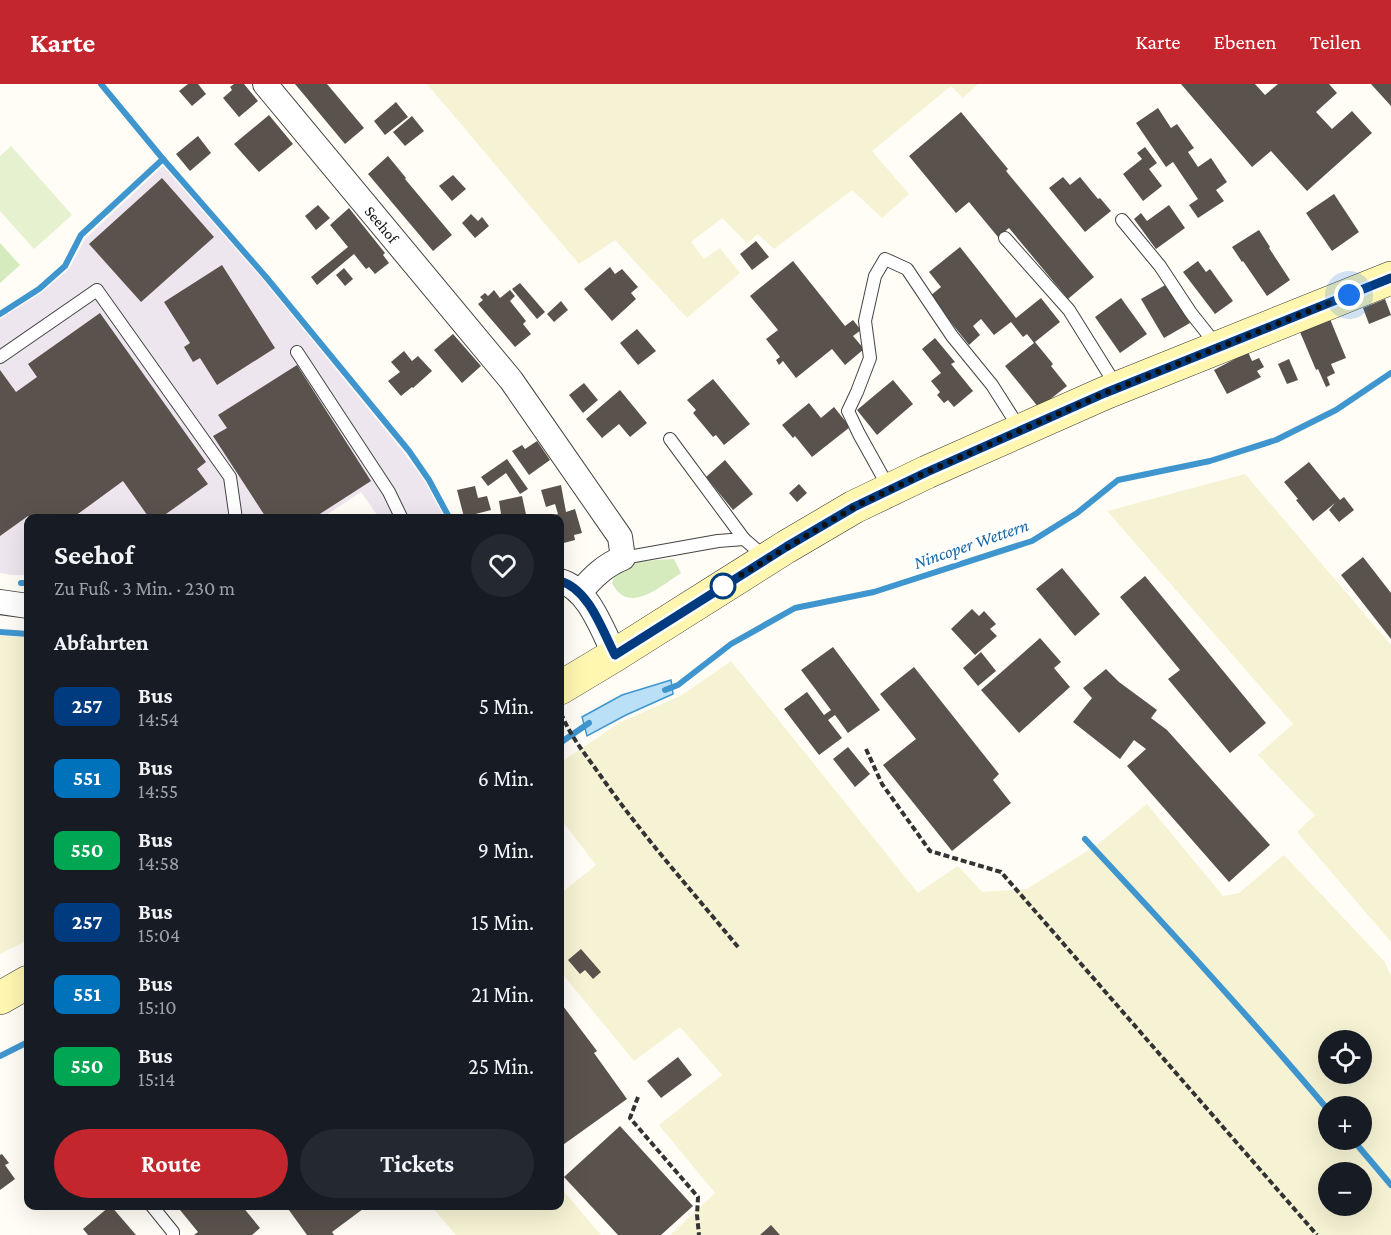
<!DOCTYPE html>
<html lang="de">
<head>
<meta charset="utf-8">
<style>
	:root { --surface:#171b24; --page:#242831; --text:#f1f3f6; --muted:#9ea1a6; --accent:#c4262e }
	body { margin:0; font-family:"Crimson Pro",serif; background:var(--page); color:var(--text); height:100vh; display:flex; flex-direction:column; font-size:22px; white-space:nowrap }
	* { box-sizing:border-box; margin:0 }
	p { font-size:20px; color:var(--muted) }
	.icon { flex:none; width:33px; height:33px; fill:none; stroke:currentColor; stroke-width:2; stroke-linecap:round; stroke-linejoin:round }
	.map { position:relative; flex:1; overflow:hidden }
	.details { position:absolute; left:24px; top:430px; width:540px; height:696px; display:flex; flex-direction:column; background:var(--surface); border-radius:12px; box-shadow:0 6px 24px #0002 }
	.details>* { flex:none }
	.badge { padding:0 12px; border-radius:9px; font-size:21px; line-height:39px }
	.controls { position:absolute; left:1318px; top:946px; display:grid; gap:12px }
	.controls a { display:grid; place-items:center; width:54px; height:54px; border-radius:50%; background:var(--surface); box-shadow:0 6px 24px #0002; font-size:30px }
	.you { position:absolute; width:30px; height:30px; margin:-15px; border:4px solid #fff; border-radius:50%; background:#1a73e8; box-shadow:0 0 0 9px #1a73e833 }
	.map>.badge { position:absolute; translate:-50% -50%; box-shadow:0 0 0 3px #fff }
	h2 { padding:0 30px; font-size:22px; line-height:54px }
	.round { display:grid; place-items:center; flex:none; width:63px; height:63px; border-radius:32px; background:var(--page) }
	.summary { display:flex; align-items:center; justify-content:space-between; height:102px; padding:0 30px }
	h1 { font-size:28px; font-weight:700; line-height:45px }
	.button { display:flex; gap:12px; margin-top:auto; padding:12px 30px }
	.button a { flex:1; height:69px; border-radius:36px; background:var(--accent); color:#fff; font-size:24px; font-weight:700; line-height:69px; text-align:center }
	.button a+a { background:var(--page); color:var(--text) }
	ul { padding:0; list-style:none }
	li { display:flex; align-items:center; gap:18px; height:72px; padding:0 30px }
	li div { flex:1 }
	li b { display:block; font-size:22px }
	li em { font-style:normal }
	li .badge { min-width:66px; font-weight:700; text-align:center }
	header { display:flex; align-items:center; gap:36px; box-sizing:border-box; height:84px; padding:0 30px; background:var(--accent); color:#fff }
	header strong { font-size:28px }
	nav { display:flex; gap:33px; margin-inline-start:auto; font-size:21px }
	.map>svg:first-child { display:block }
	.industrial { fill:#eee6ef }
	.farmland { fill:#f6f3d4; fill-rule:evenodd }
	.green { fill:#d5ebbd }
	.pitch { fill:#e6f2cf }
	.water { fill:#b9e0f7; stroke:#3f96cf; stroke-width:1.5 }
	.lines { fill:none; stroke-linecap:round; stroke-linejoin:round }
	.stream { stroke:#3f96cf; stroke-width:6 }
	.building { fill:#5a524d }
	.service-casing { stroke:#444; stroke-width:14 }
	.minor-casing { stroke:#444; stroke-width:26 }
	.secondary-casing { stroke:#333; stroke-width:34 }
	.path { stroke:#333; stroke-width:4; stroke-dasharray:6 3; stroke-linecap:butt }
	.service { stroke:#fff; stroke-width:12 }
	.minor { stroke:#fff; stroke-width:24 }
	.secondary { stroke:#fff6b0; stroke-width:33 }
	.line-casing { stroke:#fff; stroke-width:14 }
	.line { stroke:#003b80; stroke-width:9 }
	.walk { stroke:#111; stroke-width:6; stroke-dasharray:0 10.8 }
	.stop-dot { fill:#fff; stroke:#003b80; stroke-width:3 }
	.labels { text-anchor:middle; stroke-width:6; stroke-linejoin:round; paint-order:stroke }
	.street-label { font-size:16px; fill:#111; stroke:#fff }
	.water-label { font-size:18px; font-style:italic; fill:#1768a6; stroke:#fff }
</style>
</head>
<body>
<header>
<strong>Karte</strong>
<nav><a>Karte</a><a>Ebenen</a><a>Teilen</a></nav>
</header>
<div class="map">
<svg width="1391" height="1151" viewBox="0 0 1391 1151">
	<rect width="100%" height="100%" fill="#fffdf5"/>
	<polygon class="industrial" points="163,82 263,196 405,370 425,398 445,435 380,435 361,408 320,435 28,435 28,491 12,491 0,489 0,235 41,209 69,185 85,155"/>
	<g class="farmland">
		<polygon points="427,0 978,0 963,14 951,2 872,67 909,110 882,134 852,106 774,165 758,150 747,159 722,134 691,158 704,175 720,164 740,189 687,234 615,156 579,180"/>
		<polygon points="1245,390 1391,561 1391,858 1297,748 1315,731 1258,671 1293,640 1107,427"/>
		<polygon points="0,552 28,553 28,856 0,870"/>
		<path d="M731 577 918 809 958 782 982 808 1027 805 1098 760 1147 720 1223 812 1239 809 1284 771 1385 878 1391 893V1151H670L715 1109 659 1041 722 991 680 943 634 977 560 887V810L596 781 560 734V679L619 639 682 611ZM1329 957H1362V990H1329ZM1329 1023H1362V1056H1329ZM1329 1089H1362V1122H1329Z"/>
		<polygon points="560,1103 601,1151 456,1151 431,1122 560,1122"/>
	</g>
	<g class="green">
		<polygon points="0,159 20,181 0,199"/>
		<path d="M674 475 681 489C661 502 628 532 612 499 618 474 653 477 674 475Z"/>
	</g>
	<polygon class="pitch" points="11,62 72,131 34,165 0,127 0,72"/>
	<polygon class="water" points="671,596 673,610 626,631 587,652 582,633 622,611"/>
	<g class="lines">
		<g class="stream">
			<polyline points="163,75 266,193 409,367 429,396 450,435"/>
			<polyline points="0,230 39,205 65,182 81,151 163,75 101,0"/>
			<polyline points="21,499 28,499"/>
			<polyline points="0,548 28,550"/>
			<polyline points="665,606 678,601 731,560 795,524 874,508 1032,457 1077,429 1118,396 1210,377 1276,356 1336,326 1391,289"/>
			<polyline points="560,659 589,639"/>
			<path d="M1085 755C1168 844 1251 934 1329 1027"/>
			<polyline points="0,972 28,958"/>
			<polyline points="1353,1056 1391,1101"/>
		</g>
	</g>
	<g class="building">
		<polygon points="188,0 198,0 206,10 192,22 179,7"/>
		<polygon points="234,0 244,0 258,17 239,33 223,14 232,6 230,3"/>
		<polygon points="295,0 327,0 364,44 345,60"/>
		<polygon points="1181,0 1255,0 1265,11 1278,0 1329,0 1337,9 1316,28 1332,45 1352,27 1372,49 1307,107 1271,67 1252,83"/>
		<polygon points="1371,0 1391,0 1391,22"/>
		<polygon points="396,18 408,33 385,51 374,37"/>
		<polygon points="1158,24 1171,44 1177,40 1194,64 1188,68 1198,83 1211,74 1227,98 1216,106 1224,117 1198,134 1189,121 1198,115 1173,78 1166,83 1136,39"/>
		<polygon points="961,28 1008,85 1006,87 1094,193 1068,215 1009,144 998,153 969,118 956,129 909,72"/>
		<polygon points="269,31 293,60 259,88 234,60"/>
		<polygon points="412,32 424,47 405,62 393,48"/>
		<polygon points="198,52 211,69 190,87 176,70"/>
		<polygon points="1145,63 1157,79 1149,85 1162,102 1143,117 1123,90 1142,75 1137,69"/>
		<polygon points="388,72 406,94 405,95 452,151 433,167 368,90"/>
		<polygon points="453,91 466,105 452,117 439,102"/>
		<polygon points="1063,93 1070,101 1080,93 1098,115 1100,114 1111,127 1085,148 1049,104"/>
		<polygon points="162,94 214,153 141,218 89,160"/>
		<polygon points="1334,110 1359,148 1332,167 1306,129"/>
		<polygon points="318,121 330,134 316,146 305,132"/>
		<polygon points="1169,121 1185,144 1156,165 1134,135 1141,129 1147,137"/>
		<polygon points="349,124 385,169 383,171 389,179 375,190 369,183 366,185 354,170 317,201 311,193 348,163 330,141"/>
		<polygon points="471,130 478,137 482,133 489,142 475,154 462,139"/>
		<polygon points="1259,146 1270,163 1269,164 1290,196 1267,212 1243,177 1242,178 1232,163"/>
		<polygon points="756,157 769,173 752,186 740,170"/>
		<polygon points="960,163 1016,234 1041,214 1060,238 1035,258 1053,280 1051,282 1067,302 1039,324 1005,282 1034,259 1027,250 1023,253 1011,238 994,251 981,235 973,242 980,251 969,261 930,212 941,203 929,188"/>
		<polygon points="793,177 845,242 853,236 861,246 853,252 864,265 845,281 832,265 796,294 783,277 779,281 776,276 780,273 766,255 778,246 750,212"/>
		<polygon points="1198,177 1206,188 1210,185 1233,217 1215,230 1183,188"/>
		<polygon points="222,181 275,264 217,301 200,274 193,278 184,263 190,259 164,218"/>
		<polygon points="610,183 615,190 622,185 638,203 631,209 636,215 612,237 584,205"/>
		<polygon points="344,184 353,195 345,202 336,191"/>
		<polygon points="520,199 545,228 537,235 512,205"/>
		<polygon points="1167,200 1190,239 1164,254 1141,215"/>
		<polygon points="494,206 500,214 510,206 515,212 510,217 526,237 523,240 531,250 515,263 478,220 483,216 480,213 485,209 488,212"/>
		<polygon points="1121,214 1147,250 1120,269 1095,233"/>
		<polygon points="1385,215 1391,231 1369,240 1363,224"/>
		<polygon points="561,217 568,226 554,238 547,230"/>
		<polygon points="100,229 206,378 197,385 208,400 159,435 150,435 123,397 71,435 30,435 28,432 0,452 0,286 16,308 37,293 28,280"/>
		<polygon points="1330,235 1346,274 1331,280 1335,289 1327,293 1330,301 1326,303 1318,285 1316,286 1300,248"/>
		<polygon points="637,245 656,267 638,281 620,259"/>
		<polygon points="453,250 481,282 462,299 434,266"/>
		<polygon points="935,254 955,278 951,280 973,307 954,323 948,316 944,319 937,311 940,308 931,297 941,289 922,265"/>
		<polygon points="404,267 412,277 418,272 432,287 413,304 412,303 401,312 388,297 400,288 391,278"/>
		<polygon points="1248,268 1252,277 1259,274 1264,283 1257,287 1261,293 1227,310 1214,286"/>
		<polygon points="1289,275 1298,296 1287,300 1278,280"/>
		<polygon points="297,281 371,397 312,435 267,435 213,352 227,344 218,331"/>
		<polygon points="713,295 750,340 724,361 716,351 713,353 693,329 696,326 687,316"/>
		<polygon points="893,296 913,320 877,351 857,326"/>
		<polygon points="584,299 598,316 583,329 569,311"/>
		<polygon points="620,306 647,339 630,353 619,340 602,354 586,335"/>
		<polygon points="809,319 821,334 834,323 850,343 812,373 795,352 793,354 782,341"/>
		<polygon points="537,357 550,376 529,391 512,367 522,361 525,365"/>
		<polygon points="507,375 528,405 520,410 506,389 488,402 481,393"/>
		<polygon points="725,376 753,410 733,426 706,393"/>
		<polygon points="1309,378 1340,416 1344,413 1354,426 1339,438 1329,426 1335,419 1313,437 1296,416 1298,415 1284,398"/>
		<polygon points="799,400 807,409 797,418 789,409"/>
		<polygon points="561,401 566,428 575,425 582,449 574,451 575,456 560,460 560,435 549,435 548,432 558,430 555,420 546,423 541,406"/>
		<polygon points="475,402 478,414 487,412 491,426 464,433 457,406"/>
		<polygon points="522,412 527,435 481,435 480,434 501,430 499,417"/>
		<polygon points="1363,473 1391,509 1391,555 1341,491"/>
		<polygon points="1062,484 1100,530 1075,552 1036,505"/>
		<polygon points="1145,492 1266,639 1230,669 1168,595 1180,586 1120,513"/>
		<polygon points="972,525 979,532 984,527 996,540 990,545 997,552 975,571 951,545"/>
		<polygon points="1040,554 1061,578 1054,584 1070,603 1019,649 981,606"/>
		<polygon points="833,563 880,626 848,649 835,631 828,636 842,654 819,671 784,625 807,608 824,631 831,626 801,586"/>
		<polygon points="981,568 996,587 978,602 963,584"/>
		<polygon points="914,583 999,690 993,696 1011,719 952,767 883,681 916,655 880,610"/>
		<polygon points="1106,585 1119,598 1157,626 1151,634 1167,646 1270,761 1229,798 1127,682 1146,665 1134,656 1120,675 1073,638 1092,614 1083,604"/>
		<polygon points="848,663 870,690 855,703 833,675"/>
		<polygon points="581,865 601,888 593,895 585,886 580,890 568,876"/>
		<polygon points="563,922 597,967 594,969 627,1015 560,1063 560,925"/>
		<polygon points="678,973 692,991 661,1014 647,997"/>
		<polygon points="620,1042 693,1122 661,1151 618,1151 564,1093"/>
		<polygon points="2,1070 9,1079 5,1081 15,1095 0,1106 0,1071"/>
		<polygon points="110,1122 111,1122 136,1151 88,1151 83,1145"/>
		<polygon points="185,1122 242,1122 260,1144 252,1151 194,1151 198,1148 180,1126"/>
		<polygon points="286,1122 367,1122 332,1148 334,1151 307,1151"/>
		<polygon points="771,1141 780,1151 760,1151"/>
	</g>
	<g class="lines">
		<g class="service-casing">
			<g id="service">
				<polyline points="1122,136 1160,182 1191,229 1218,263"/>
				<polyline points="1005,154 1069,226 1117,303"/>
				<polyline points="297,268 389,408 402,435"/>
				<polyline points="0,273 97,206 230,393 236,435"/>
				<polyline points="670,355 744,455"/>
				<polyline points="889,404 859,350 848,327 857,308 870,274 865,237 875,192 885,175 907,185 952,252 992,301 1020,345"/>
				<polyline points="623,474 718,457 744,455 766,474"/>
				<polyline points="152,1122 173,1148 173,1151"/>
			</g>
		</g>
		<g class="minor-casing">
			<g id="minor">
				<path d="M265 0 511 296 620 453 623 474C605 481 593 493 580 508"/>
				<path d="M560 497C589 505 602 546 615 571"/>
				<polyline points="0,518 28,522"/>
			</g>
		</g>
		<g class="secondary-casing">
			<g id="secondary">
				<polyline points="560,604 615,571 786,463 854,423 927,388 1105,309 1391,194"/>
				<polyline points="0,914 28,898"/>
			</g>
		</g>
		<g class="path">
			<path d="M561 629C570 652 586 671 600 691 642 751 692 807 738 863"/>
			<polyline points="866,665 882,700 930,767 1001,788 1317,1151"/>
			<polyline points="638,1013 630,1034 698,1113 697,1131 699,1151"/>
		</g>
		<use href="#service" class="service"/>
		<use href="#minor" class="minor"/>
		<use href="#secondary" class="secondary"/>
	</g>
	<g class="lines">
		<g class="line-casing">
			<path id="line" d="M560 497C589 505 602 546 615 571L786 463 854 423 927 388 1105 309 1391 194"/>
		</g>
		<use href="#line" class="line"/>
		<polyline class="walk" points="723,502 854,423 927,388 1105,309 1349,211"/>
	</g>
	<circle class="stop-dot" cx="723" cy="502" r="12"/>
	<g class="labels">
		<g class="street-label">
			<text transform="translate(382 140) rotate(50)" y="6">Seehof</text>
		</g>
		<g class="water-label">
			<text transform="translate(971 460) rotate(-19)" y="6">Nincoper Wettern</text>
		</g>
	</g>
</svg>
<div class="controls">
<a><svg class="icon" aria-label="locate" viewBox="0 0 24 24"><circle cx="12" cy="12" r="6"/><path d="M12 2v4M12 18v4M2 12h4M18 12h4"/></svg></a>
<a>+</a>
<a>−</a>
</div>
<div class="you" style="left:1349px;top:211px"></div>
<section class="details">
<div class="summary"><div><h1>Seehof</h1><p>Zu Fuß · 3 Min. · 230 m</p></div><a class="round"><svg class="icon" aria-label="heart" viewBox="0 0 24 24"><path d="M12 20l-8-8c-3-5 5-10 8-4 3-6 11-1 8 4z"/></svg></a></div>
<h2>Abfahrten</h2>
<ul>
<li><span class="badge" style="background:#003b80;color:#fff">257</span><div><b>Bus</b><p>14:54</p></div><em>5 Min.</em></li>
<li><span class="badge" style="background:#0072bc;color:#fff">551</span><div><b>Bus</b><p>14:55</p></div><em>6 Min.</em></li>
<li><span class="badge" style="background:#00a651;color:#fff">550</span><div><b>Bus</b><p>14:58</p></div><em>9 Min.</em></li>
<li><span class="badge" style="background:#003b80;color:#fff">257</span><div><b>Bus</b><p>15:04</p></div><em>15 Min.</em></li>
<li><span class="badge" style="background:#0072bc;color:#fff">551</span><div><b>Bus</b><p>15:10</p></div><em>21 Min.</em></li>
<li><span class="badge" style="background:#00a651;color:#fff">550</span><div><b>Bus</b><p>15:14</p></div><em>25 Min.</em></li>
</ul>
<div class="button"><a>Route</a><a>Tickets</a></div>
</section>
</div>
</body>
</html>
